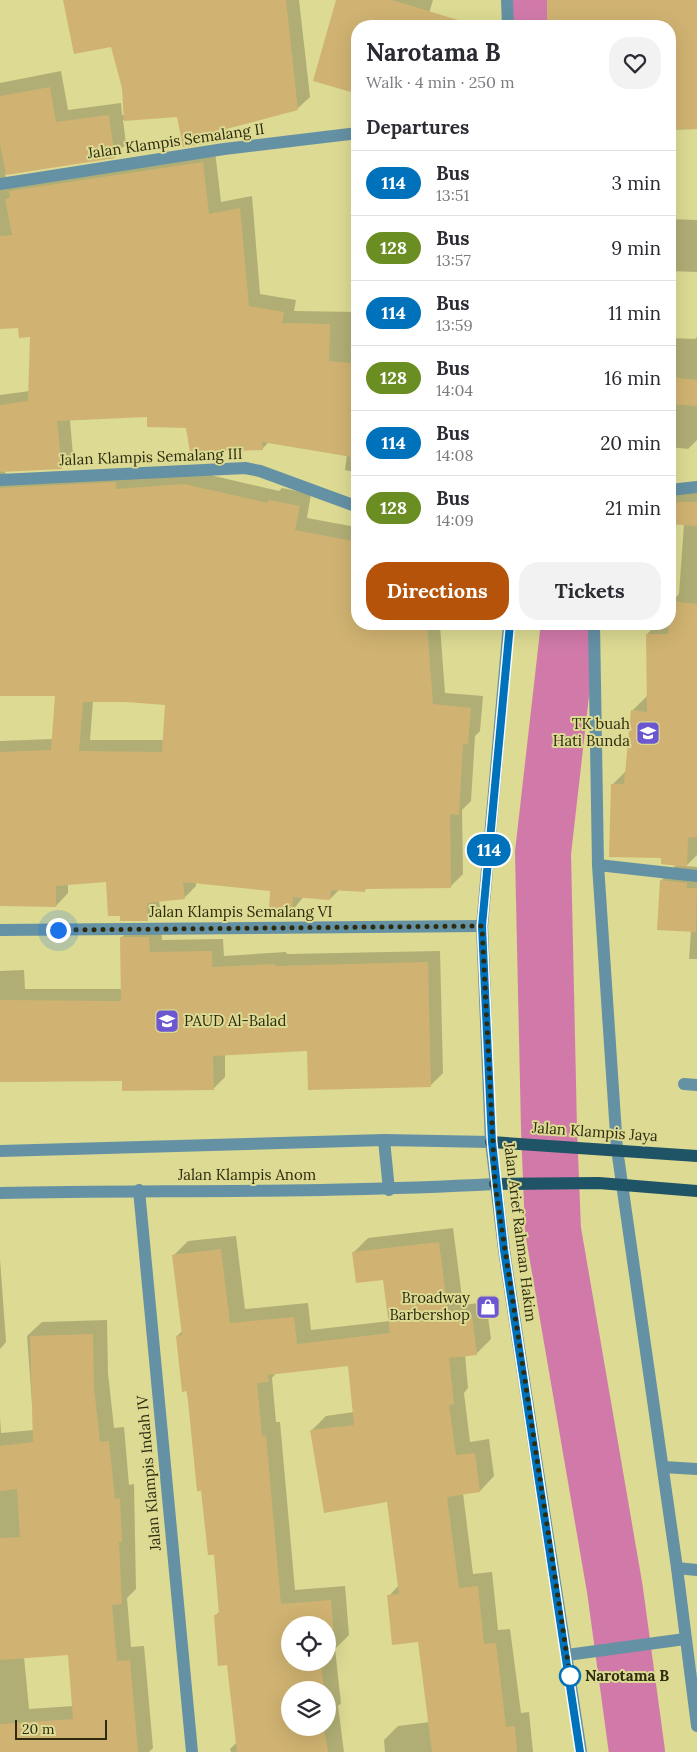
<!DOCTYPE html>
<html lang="en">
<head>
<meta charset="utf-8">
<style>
	:root { --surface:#fff; --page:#f2f2f3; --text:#2b2b33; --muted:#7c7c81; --line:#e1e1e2; --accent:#b45309 }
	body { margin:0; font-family:Lora,serif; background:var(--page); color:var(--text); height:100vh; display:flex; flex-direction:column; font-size:19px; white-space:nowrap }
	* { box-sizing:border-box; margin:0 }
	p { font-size:16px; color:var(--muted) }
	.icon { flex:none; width:28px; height:28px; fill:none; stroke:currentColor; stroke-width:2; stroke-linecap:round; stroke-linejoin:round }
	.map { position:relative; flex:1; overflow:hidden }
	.panel { position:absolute; left:351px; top:20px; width:325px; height:610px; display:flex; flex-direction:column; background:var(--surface); border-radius:20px; box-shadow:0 5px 20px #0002 }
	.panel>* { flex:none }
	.badge { padding:0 10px; border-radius:16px; font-size:18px; line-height:32px }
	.buttons { position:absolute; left:281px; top:1616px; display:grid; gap:10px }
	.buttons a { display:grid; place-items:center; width:55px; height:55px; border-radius:50%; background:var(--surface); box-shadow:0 5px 20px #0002; font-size:25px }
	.scale { position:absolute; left:15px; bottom:12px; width:92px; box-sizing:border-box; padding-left:5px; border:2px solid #2d2c0f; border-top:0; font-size:14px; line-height:18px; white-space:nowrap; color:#2d2c0f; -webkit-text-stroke:4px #dcda93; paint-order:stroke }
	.you { position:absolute; width:25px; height:25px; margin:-12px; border:4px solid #fff; border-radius:50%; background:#1a73e8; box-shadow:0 0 0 8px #1a73e833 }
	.map>.badge { position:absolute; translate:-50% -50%; box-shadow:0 0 0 2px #fff }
	h2 { padding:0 15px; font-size:19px; line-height:45px }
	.round { display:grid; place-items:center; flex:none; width:52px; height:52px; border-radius:20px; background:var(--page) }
	.head { display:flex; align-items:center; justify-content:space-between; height:85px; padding:0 15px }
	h1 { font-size:24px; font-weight:700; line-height:38px }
	.primary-button { display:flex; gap:10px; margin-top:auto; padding:10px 15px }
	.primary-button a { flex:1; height:58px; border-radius:20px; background:var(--accent); color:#fff; font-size:20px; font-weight:700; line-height:58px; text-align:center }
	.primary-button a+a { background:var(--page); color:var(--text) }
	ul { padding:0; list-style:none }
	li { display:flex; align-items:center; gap:15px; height:65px; padding:0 15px; border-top:1px solid var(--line) }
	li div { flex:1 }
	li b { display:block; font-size:19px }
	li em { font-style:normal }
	li .badge { min-width:55px; font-weight:700; text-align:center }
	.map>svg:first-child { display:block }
	.shadow { fill:#0003; fill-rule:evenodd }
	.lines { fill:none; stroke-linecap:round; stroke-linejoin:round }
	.river { stroke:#d17aaa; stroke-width:56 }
	.building { fill:#d0b372; fill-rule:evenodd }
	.minor { stroke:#6591a4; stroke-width:12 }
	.major { stroke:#1f5366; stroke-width:12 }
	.line-casing { stroke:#fff; stroke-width:11 }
	.line { stroke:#0072bc; stroke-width:8 }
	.walk { stroke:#2d2c0f; stroke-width:5; stroke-dasharray:0 9 }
	.stop-dot { fill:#fff; stroke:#0072bc; stroke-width:2.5 }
	.labels { text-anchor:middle; stroke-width:4; stroke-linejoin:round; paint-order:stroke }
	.street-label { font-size:15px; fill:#2d2c0f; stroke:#dcda93 }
	.poi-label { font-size:15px; fill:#2d2c0f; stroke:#dcda93; text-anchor:end }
	.stop-label { font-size:15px; font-weight:bold; fill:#2d2c0f; stroke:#dcda93; text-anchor:start }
</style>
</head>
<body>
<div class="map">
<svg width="697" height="1752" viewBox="0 0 697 1752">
	<rect width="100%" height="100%" fill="#dcda93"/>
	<g class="shadow">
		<path d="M64 0H299L310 97 297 109 228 127 216 141 178 115 123 120 126 144 114 157 5 174 6 177 215 151 221 202 252 196 260 294 296 300 294 311 358 312V473L345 470 347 455 269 442 262 449 148 416 70 420 73 455 61 468 5 470V473L13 476 197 472 279 491 282 488 311 494 307 518 356 527 358 525V624H473L470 627 440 626 445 693 483 696 480 731 475 736 471 801 462 810 463 874 451 886 367 888 364 891 339 890 330 899 304 896 292 911 272 890 196 882V886L184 898 159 901 160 907 147 919 121 914 107 881 68 884V893L56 906 0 905V741L53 739 57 694 0 695V395L30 391 31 336 19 327 0 328V83L61 71 68 110 121 103 122 115H124L123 87 112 45ZM126 700 166 704 164 740H90L93 701Z"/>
		<polygon points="338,0 433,0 425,26 358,26"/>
		<polygon points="549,0 697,0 697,129 670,130 670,26 549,26"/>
		<polygon points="670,219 697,220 697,272 670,271"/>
		<polygon points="697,337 697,440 688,449 670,447 670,338 695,339"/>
		<polygon points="670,485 697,486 697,855 686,866 697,867 697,959 689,959 691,931 661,881 677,864 663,857 613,784 626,771 632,711 648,695 647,634 657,624 670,624 672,602 679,594 684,524 670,523"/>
		<polygon points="134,925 161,925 162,940 223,939 224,956 286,952 287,954 440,951 443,1073 430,1086 308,1049 225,1054 225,1077 213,1089 123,1080 0,1082 0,971 24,970 25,989 122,989 121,938"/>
		<path d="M453 1228 463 1305 486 1302 491 1339 476 1354 465 1355 468 1388 464 1393 470 1442 489 1439 494 1476 480 1491 463 1493 473 1574 492 1572 498 1630 510 1629 521 1713 529 1712 533 1752H385L384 1740 398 1726 430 1722 420 1641 389 1596 399 1585 388 1501 312 1430 326 1416 354 1412 349 1365 276 1373 272 1378 276 1422H280L295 1590 345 1586 349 1635 335 1649 341 1703 338 1706 344 1752H231L230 1749 237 1742 228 1664 216 1615 220 1611 215 1553 177 1336 182 1331 173 1256 188 1241 236 1236 245 1309 308 1303 311 1330 390 1321 384 1279 354 1252 368 1238ZM290 1625H328V1662H290ZM290 1690H328V1728H290Z"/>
		<polygon points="0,1259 6,1342 0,1349"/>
		<path d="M107 1320 108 1373 114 1428 124 1427 129 1485 134 1484 136 1589 127 1598 131 1647 144 1646 153 1748 149 1752H0V1417L1 1433 34 1430 27 1336 42 1322ZM69 1653 73 1706 29 1709 24 1657Z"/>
	</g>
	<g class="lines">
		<g class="river">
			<polyline points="534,0 535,26"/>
			<polyline points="569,624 543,853 549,1129 553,1230 615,1590 637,1752"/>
		</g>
	</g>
	<g class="building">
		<polygon points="63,0 286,0 298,110 215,132 217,142 183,147 177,117 124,121 122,88 111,47 74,54"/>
		<polygon points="336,0 392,0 458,20 457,26 358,26 358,94 313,81"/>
		<polygon points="547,0 697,0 697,129 670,129 670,26 547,26"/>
		<polygon points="50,87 56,122 109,115 115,158 6,175 0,144 0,96"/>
		<polygon points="203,162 209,214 240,208 249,306 284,312 282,323 330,324 329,361 358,364 358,458 262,442 263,450 190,452 186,428 147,427 147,417 57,421 62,469 0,472 0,405 28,401 30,337 19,338 18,328 0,329 0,236 12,235 5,199 10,198 9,191"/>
		<polygon points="672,377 697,380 697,406 670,404"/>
		<path d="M116 482V489L184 484 268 503V500L300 506 295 530 358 542V624H427L433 704 471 708 468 744H463L459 815 450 814 451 888 365 889V892L331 890 330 900 293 897 292 912 269 911 270 891 183 882 185 899 147 903 148 921H120V916H108L106 882 56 886V907L0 906V752L51 750 55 696H0V488ZM83 702H126L165 705 162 752 79 751Z"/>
		<polygon points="670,502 697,502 697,526 670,524"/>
		<polygon points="671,601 697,604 697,837 688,838 687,867 661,864 661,858 609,857 611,784 624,784 631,710 647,712 646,634 668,634"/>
		<polygon points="660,880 687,883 687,888 697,888 696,932 657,930"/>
		<polygon points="120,937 149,937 150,952 212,951 212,967 275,964 275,966 428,962 431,1087 308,1090 307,1051 213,1056 214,1090 122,1091 122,1081 0,1082 0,1000 121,1001"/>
		<polygon points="439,1242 449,1319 472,1316 477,1355 449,1358 454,1404 449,1405 456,1455 475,1453 480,1492 447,1497 459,1588 478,1586 484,1644 496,1643 506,1727 515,1726 517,1752 432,1752 418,1642 392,1645 387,1595 399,1594 387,1502 324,1513 310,1430 354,1425 348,1366 268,1375 269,1382 257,1383 262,1436 266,1435 281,1604 331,1600 335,1651 328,1652 328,1625 290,1625 290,1662 321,1662 324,1690 290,1690 290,1728 324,1728 328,1752 237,1752 227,1665 218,1666 214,1615 219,1614 214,1555 208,1555 201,1491 197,1491 187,1391 182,1392 176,1336 182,1335 172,1255 221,1249 230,1323 294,1317 297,1344 390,1333 383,1280 356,1283 352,1252"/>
		<polygon points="93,1334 94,1388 100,1442 109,1441 115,1499 120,1498 122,1542 119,1542 122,1604 112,1605 117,1661 130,1660 138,1752 0,1752 0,1724 73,1719 68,1655 0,1660 0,1538 20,1537 17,1489 0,1491 0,1446 33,1442 30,1336"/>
	</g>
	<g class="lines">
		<g class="minor">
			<polyline points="507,0 508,26"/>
			<polyline points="0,184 224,149 358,133"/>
			<polyline points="0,480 245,468 260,471 358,507"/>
			<polyline points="670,490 697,487"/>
			<polyline points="509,624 482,926 491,1142 504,1250 581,1752"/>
			<polyline points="594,624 598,865 617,1149 677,1568 697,1726"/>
			<polyline points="598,865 697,876"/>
			<polyline points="0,930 482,926"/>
			<polyline points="684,1084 697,1085"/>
			<polyline points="384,1140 389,1190"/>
			<polyline points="0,1151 384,1140 491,1142"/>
			<polyline points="139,1190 192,1752"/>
			<path d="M0 1193C165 1190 330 1193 495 1184"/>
			<polyline points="663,1467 697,1469"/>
			<polyline points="677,1568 697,1570"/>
			<polyline points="567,1655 685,1639"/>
		</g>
		<g class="major">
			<polyline points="491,1142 697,1156"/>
			<polyline points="495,1184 599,1183 697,1191"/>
		</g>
	</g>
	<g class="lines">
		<g class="line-casing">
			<polyline id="line" points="510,624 482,926 492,1142 504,1250 580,1752"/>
		</g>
		<use href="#line" class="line"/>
		<polyline class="walk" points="58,930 482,926 495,1184 570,1676"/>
	</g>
	<defs>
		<g id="school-square" transform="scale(1.25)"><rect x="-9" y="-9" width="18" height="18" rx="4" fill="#6c57d1" stroke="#dcda93"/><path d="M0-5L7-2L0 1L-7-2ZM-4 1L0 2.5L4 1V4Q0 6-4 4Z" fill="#fff"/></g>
		<g id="shop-square" transform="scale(1.25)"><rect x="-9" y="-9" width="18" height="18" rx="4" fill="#6c57d1" stroke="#dcda93"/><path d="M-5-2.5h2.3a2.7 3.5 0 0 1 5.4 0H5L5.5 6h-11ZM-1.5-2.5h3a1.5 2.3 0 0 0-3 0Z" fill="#fff"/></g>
	</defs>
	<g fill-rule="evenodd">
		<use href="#school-square" x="648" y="733"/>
		<use href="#school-square" x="167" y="1021"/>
		<use href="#shop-square" x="488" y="1307"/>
	</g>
	<circle class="stop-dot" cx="570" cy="1676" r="10"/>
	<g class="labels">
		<g class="street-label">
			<text transform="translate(176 141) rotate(-8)" y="5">Jalan Klampis Semalang II</text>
			<text transform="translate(151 457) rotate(-2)" y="5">Jalan Klampis Semalang III</text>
			<text x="241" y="917">Jalan Klampis Semalang VI</text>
			<text transform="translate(595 1132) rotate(4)" y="5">Jalan Klampis Jaya</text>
			<text x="247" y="1180">Jalan Klampis Anom</text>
			<text transform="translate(520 1232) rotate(83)" y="5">Jalan Arief Rahman Hakim</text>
			<text transform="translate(149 1473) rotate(-95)" y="5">Jalan Klampis Indah IV</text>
		</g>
		<g class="poi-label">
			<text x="630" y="729">TK buah<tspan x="630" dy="17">Hati Bunda</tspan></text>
			<text x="184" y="1026" text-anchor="start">PAUD Al-Balad</text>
			<text x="470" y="1303">Broadway<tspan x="470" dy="17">Barbershop</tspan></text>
		</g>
		<g class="stop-label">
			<text x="585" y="1681">Narotama B</text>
		</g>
	</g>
</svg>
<div class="buttons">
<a><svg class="icon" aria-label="locate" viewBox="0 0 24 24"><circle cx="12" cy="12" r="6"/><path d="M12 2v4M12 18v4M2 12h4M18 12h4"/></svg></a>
<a><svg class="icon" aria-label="layers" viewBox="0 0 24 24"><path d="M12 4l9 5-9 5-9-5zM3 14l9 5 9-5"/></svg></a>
</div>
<div class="scale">20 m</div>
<div class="you" style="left:58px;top:930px"></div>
<b class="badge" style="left:489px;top:850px;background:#0072bc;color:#fff">114</b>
<section class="panel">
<div class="head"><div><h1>Narotama B</h1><p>Walk · 4 min · 250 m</p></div><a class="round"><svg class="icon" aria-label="heart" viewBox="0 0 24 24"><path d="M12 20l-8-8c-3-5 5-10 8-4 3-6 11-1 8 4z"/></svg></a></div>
<h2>Departures</h2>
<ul>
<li><span class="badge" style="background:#0072bc;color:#fff">114</span><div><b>Bus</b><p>13:51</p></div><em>3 min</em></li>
<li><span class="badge" style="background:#6b8e23;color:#fff">128</span><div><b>Bus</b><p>13:57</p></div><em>9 min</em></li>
<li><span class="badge" style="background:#0072bc;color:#fff">114</span><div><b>Bus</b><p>13:59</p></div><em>11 min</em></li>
<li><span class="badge" style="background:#6b8e23;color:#fff">128</span><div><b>Bus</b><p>14:04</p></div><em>16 min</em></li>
<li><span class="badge" style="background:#0072bc;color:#fff">114</span><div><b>Bus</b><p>14:08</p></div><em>20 min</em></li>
<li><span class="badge" style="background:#6b8e23;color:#fff">128</span><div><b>Bus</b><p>14:09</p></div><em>21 min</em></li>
</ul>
<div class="primary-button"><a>Directions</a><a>Tickets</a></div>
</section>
</div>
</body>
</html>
